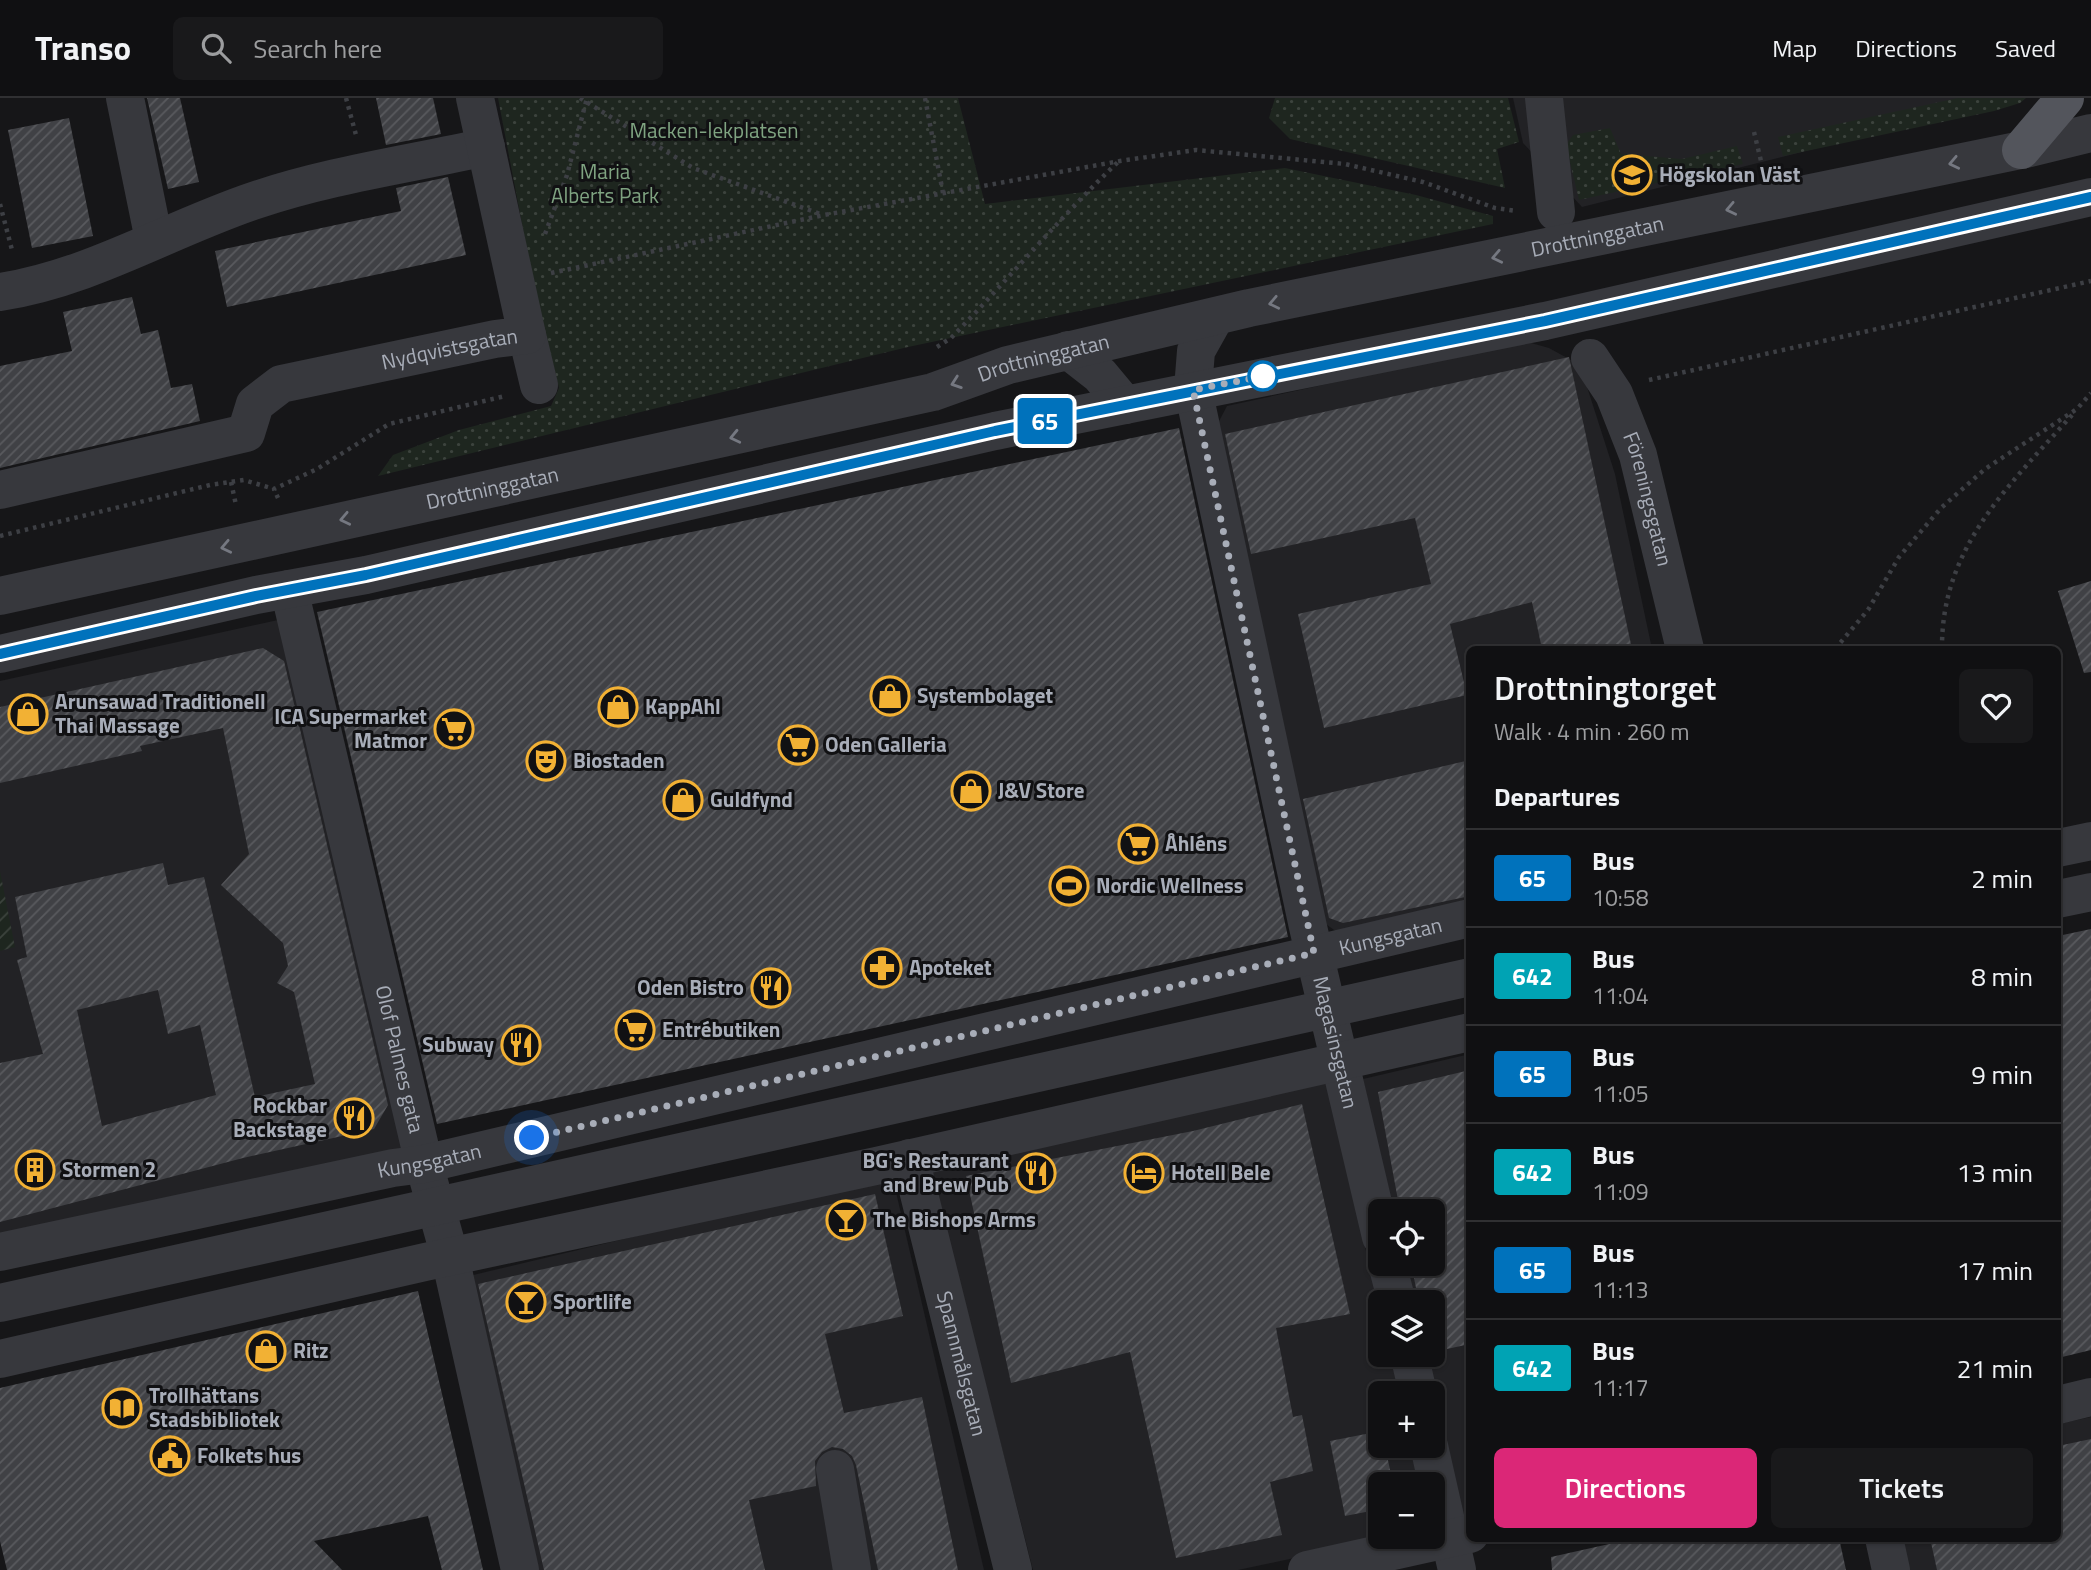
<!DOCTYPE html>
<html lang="en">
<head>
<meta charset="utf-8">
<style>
	:root { --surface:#101012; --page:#19191b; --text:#f1f3f6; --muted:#9c9d9f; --line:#303032; --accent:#db2777 }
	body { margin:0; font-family:"Titillium Web",sans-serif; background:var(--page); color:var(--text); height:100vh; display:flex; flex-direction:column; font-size:26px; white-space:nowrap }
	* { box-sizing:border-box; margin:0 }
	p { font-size:23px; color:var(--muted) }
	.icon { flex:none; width:38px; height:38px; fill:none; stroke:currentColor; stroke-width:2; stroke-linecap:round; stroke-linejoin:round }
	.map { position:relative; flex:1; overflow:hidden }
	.details { position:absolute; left:1466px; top:548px; width:595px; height:896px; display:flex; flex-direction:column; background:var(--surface); border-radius:10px; box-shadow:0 2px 5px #0004,0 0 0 2px var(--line) }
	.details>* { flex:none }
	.badge { padding:0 14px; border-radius:5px; font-size:24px; line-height:46px }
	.fabs { position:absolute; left:1368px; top:1101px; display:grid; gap:14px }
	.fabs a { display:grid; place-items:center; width:77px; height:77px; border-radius:10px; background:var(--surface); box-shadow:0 2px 5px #0004,0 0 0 2px var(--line); font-size:35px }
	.you { position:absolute; width:35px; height:35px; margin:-18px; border:5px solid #fff; border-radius:50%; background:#1a73e8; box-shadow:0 0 0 10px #1a73e833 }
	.map>.badge { position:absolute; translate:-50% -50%; box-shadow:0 0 0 4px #fff }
	h2 { padding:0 28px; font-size:26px; line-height:63px }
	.round { display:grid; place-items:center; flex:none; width:74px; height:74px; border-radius:10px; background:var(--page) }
	.head { display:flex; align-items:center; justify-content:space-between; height:119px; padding:0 28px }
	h1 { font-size:33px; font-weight:600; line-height:52px }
	.cta { display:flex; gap:14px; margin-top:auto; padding:14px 28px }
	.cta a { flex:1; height:80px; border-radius:10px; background:var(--accent); color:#fff; font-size:28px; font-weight:600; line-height:80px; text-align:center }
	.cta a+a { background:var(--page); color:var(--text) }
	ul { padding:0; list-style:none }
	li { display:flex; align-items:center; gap:21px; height:98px; padding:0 28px; border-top:2px solid var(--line) }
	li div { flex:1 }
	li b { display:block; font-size:26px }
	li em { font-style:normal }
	li .badge { min-width:77px; font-weight:700; text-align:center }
	header { display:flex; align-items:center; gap:42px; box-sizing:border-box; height:98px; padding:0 35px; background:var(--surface); border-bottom:2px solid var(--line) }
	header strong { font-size:33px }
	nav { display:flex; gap:38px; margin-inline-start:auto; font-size:24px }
	.search { width:490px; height:63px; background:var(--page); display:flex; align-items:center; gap:18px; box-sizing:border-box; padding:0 24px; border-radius:10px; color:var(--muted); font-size:26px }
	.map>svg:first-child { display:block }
	.built { fill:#222225 }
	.grass { fill:url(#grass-dots) }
	.garden { fill:url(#garden-furrows) }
	.building { fill:url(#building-hatch); fill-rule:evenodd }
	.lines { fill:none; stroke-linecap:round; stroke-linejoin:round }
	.path { stroke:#3d3f44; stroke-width:4.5; stroke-dasharray:3.5 5; stroke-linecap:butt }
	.minor { stroke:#37383d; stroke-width:38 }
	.major { stroke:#53555c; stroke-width:38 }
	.oneway { stroke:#757881 }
	.line-casing { stroke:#fff; stroke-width:16 }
	.line { stroke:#0072bc; stroke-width:10 }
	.walk { stroke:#a8adb8; stroke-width:7; stroke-dasharray:0 12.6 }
	.stop-dot { fill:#fff; stroke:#0072bc; stroke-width:3.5 }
	.labels { text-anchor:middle; stroke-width:6; stroke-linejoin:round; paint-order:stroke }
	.park-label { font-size:21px; fill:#7fa381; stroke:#111113 }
	.poi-label { font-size:21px; font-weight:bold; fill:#a8adb8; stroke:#111113; text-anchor:start }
	.street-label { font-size:21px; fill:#a8adb8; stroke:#111113 }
</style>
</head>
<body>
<header>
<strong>Transo</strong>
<div class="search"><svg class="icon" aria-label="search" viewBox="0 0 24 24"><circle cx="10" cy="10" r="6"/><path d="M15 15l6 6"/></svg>Search here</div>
<nav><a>Map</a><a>Directions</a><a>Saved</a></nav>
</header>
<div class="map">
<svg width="2091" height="1472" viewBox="0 0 2091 1472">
	<defs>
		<pattern id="grass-dots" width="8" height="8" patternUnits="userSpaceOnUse" patternTransform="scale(1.75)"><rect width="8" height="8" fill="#1e261f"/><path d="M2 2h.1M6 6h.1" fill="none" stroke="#3c433d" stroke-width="1.8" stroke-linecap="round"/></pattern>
		<pattern id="garden-furrows" width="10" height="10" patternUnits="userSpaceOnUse" patternTransform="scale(1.75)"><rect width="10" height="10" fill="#1e261f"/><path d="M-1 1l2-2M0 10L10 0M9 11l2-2" fill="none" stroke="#3c433d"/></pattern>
		<pattern id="building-hatch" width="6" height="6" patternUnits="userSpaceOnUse" patternTransform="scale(1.75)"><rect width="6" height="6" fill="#404145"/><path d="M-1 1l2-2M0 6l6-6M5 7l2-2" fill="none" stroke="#595a5e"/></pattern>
	</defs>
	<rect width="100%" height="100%" fill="#161618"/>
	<g class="built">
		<polygon points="1513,0 2017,0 1582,109 1523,45"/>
		<polygon points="1524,243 1549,250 1580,267 1615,376 1652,551 1470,551 1470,806 1337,834 1323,824 1217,327 1227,308"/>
		<polygon points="278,522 403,1054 0,1138 0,583"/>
		<polygon points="1470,956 1470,1424 1459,1427 1423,1257 1433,1256 1433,1204 1411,1204 1403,1166 1433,1166 1433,1113 1392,1113 1363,981"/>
		<polygon points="1325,980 1381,1216 1381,1256 1390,1257 1399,1295 1381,1295 1381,1348 1412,1348 1421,1386 1381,1386 1381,1438 1392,1439 1238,1472 1033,1472 931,1072"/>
		<polygon points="892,1077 984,1472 539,1472 469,1178"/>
		<polygon points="2091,1319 2091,1472 1907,1472 1899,1440 2058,1440 2058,1326"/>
	</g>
	<g class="grass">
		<polygon points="498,0 958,0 985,106 1285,70 1416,97 1493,118 1493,126 908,249 378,378 393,357 459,332 551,308 559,290 534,189"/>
		<polygon points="1275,0 1508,0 1519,44 1497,51 1505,90 1290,41 1269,20"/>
		<polygon points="1958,0 2026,0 2020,5 1994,13 1783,58 1778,39"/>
		<polygon points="1610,30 1621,56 1682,61 1737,48 1743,66 1579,102 1566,47 1573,37"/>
	</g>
	<polygon class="garden" points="0,773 15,849 0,853"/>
	<g class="building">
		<polygon points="147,0 180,0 199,84 168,91"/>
		<polygon points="376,0 433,0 441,36 386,47"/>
		<polygon points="69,20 93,138 32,150 8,32"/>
		<polygon points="448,79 466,157 227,209 215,153 401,113 396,90"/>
		<polygon points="132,199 141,236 158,232 171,290 192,286 200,323 0,370 0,268 72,253 63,214"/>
		<polygon points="1569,259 1632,551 1542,551 1532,504 1450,526 1467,597 1324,630 1298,516 1431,486 1415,420 1251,456 1225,336"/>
		<polygon points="1179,330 1288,839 437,1026 317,514"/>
		<polygon points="2091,483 2091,574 2084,575 2058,493"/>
		<path d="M263 550 284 563 388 1007 374 1031 243 1060 0 1124V965L43 956 17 862 27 859 15 799 163 765 168 787 204 779 255 999 315 986 294 894 277 885 288 868 283 845 221 787 249 756 223 630 140 648 142 653 0 685V609ZM158 892 168 936 200 927 216 997 102 1028 77 912Z"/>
		<polygon points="1470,662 1470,798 1343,825 1329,820 1303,701"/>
		<polygon points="2091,831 2091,1252 2058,1260 2058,838"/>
		<polygon points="1470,972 1470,1246 1433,1254 1433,1204 1419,1204 1411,1166 1433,1166 1433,1113 1400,1113 1378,994"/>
		<polygon points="1302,1006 1350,1216 1276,1230 1293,1319 1302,1317 1313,1373 1270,1384 1282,1437 1176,1460 1130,1254 1011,1285 966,1078 1193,1033"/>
		<polygon points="875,1096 903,1218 825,1236 844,1315 922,1299 958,1472 878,1472 856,1367 852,1358 843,1351 832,1349 822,1354 815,1363 816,1388 749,1402 765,1472 544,1472 478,1186"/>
		<polygon points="418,1193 483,1472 442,1472 428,1418 314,1443 342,1472 7,1472 0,1443 0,1290"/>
		<polygon points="1381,1333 1381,1348 1385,1348 1393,1386 1381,1386 1381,1411 1345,1418 1330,1343"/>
		<polygon points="2091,1341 2091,1472 1937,1472 1930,1440 2058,1440 2058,1348"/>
		<polygon points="1636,1440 1839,1440 1846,1472 1552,1472 1551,1459"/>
	</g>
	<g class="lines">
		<g class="path">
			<polyline points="346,0 356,37"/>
			<polyline points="580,0 693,70 823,117"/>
			<polyline points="925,0 943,95"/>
			<polyline points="1754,34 1762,67"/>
			<polyline points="0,106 12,152"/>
			<polyline points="545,136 567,77 587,0"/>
			<polyline points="551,175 824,117 1120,63 1196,52 1345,66 1423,84 1495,110 1517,113"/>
			<path d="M937 249 951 240C1008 182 1060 119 1119 63"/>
			<polyline points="1649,282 2091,183"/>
			<polyline points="231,384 236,407"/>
			<polyline points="278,400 274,391 317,371 389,326 505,298"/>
			<polyline points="0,438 210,387 244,382 274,391"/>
			<polyline points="1835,551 1868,512 1899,459 1941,410 1985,371 2077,311 2091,295"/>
			<path d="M1942 551C1941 449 2009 388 2072 317"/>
		</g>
		<g class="minor">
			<polyline points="125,0 154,142"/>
			<polyline points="1544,0 1556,114"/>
			<path d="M0 194C91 180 169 131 256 102 330 77 410 66 486 49"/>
			<path id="s1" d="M1215 219 1196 253 1193 291 1308 829 1381 1139"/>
			<polyline points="527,237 539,287"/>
			<polyline points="1068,252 1100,277 1125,307"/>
			<path id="s2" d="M1590 260 1614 296 1638 357 1685 551"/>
			<path id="s3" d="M0 392 246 335 255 306 281 286 495 241 527 237 475 0"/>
			<path id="s4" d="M289 491 424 1066 450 1159 520 1472"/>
			<path id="s5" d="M0 498 933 294 1008 267 1249 210 2021 52 2091 35"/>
			<polyline points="0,556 256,497 366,477 995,333 1545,223 2091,99"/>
			<polyline points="2058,750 2091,743"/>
			<polyline points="2058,801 2091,794"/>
			<path id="s6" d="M910 1060 1013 1472"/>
			<path id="s7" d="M0 1154 393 1070 424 1066 1470 820"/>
			<polyline points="1387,1166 1397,1204"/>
			<polyline points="0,1205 1470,879"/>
			<polyline points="1409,1256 1418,1295"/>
			<polyline points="0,1261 425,1164 876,1068 1470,934"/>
			<polyline points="2058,1307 2091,1299"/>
			<polyline points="1429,1348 1457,1472"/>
			<polyline points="835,1371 852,1472"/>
			<polyline points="1884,1440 1891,1472"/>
			<polyline points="1307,1472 1470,1436"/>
		</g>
		<polyline class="major" points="2021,52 2065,0"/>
	</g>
	<defs><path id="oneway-chevron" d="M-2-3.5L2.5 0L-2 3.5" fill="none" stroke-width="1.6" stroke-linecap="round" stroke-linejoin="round" transform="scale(1.75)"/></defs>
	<g class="oneway">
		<use href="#oneway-chevron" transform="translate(1954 65) rotate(168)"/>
		<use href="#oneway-chevron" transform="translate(1731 111) rotate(168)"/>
		<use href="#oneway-chevron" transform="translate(1497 159) rotate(168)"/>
		<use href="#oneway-chevron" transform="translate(1274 205) rotate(168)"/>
		<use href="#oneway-chevron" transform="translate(956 285) rotate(161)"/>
		<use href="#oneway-chevron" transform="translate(735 339) rotate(167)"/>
		<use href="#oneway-chevron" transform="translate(345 421) rotate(168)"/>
		<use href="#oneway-chevron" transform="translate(226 449) rotate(168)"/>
	</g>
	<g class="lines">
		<g class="line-casing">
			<polyline id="line" points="0,556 256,498 366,477 995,333 1545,223 2091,99"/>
		</g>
		<use href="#line" class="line"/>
		<polyline class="walk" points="532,1040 1314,855 1193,292 1274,276 1263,278"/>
	</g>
	<defs>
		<g id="university-ring" transform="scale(2.0125)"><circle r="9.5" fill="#111113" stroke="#f2b134" stroke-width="1.5"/><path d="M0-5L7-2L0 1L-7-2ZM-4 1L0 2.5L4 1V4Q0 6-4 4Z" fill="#f2b134"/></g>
		<g id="shop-ring" transform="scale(2.0125)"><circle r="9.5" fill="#111113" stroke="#f2b134" stroke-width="1.5"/><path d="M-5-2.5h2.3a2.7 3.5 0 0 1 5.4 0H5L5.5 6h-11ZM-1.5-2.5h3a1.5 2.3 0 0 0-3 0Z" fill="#f2b134"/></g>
		<g id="supermarket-ring" transform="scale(2.0125)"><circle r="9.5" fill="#111113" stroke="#f2b134" stroke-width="1.5"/><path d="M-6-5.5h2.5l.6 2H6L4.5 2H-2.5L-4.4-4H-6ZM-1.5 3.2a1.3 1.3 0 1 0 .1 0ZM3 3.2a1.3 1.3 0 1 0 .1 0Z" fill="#f2b134"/></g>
		<g id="theatre-ring" transform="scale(2.0125)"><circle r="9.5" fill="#111113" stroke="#f2b134" stroke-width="1.5"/><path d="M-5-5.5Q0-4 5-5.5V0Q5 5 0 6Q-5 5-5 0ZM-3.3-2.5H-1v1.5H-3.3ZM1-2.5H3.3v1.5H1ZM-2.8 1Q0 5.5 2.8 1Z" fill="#f2b134"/></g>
		<g id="stadium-ring" transform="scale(2.0125)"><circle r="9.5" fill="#111113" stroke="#f2b134" stroke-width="1.5"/><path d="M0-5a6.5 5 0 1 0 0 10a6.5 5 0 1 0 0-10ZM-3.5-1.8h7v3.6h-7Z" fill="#f2b134"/></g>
		<g id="pharmacy-ring" transform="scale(2.0125)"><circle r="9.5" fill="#111113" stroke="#f2b134" stroke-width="1.5"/><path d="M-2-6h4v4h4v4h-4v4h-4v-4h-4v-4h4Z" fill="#f2b134"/></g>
		<g id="restaurant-ring" transform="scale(2.0125)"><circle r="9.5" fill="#111113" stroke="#f2b134" stroke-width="1.5"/><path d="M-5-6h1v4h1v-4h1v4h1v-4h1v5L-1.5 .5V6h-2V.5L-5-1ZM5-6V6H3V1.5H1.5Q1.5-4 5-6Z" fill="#f2b134"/></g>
		<g id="building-ring" transform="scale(2.0125)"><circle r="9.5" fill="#111113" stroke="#f2b134" stroke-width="1.5"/><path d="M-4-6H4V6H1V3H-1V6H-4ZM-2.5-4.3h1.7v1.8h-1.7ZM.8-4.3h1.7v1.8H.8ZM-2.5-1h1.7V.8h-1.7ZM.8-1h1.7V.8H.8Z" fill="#f2b134"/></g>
		<g id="hotel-ring" transform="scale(2.0125)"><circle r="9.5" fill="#111113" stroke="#f2b134" stroke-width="1.5"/><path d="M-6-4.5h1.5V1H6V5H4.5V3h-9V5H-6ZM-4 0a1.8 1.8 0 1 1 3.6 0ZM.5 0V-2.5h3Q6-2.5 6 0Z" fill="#f2b134"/></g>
		<g id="bar-ring" transform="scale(2.0125)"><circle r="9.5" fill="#111113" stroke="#f2b134" stroke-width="1.5"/><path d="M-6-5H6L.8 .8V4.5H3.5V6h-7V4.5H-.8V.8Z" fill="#f2b134"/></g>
		<g id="library-ring" transform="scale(2.0125)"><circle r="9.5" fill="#111113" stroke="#f2b134" stroke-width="1.5"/><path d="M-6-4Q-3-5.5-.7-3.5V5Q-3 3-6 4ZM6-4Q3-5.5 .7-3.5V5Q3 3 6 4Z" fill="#f2b134"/></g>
		<g id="civic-ring" transform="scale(2.0125)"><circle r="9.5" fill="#111113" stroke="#f2b134" stroke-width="1.5"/><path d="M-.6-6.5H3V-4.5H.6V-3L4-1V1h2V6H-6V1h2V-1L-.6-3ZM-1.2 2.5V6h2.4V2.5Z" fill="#f2b134"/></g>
	</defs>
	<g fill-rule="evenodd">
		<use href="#university-ring" x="1632" y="77"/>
		<use href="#shop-ring" x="890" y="598"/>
		<use href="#shop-ring" x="618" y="609"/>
		<use href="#shop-ring" x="28" y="616"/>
		<use href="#supermarket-ring" x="454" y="631"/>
		<use href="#supermarket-ring" x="798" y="647"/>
		<use href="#theatre-ring" x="546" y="663"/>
		<use href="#shop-ring" x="971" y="693"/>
		<use href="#shop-ring" x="683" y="702"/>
		<use href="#supermarket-ring" x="1138" y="746"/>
		<use href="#stadium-ring" x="1069" y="788"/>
		<use href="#pharmacy-ring" x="882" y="870"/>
		<use href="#restaurant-ring" x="771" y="890"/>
		<use href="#supermarket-ring" x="635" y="932"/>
		<use href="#restaurant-ring" x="521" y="947"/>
		<use href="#restaurant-ring" x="354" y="1020"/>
		<use href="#building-ring" x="35" y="1072"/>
		<use href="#restaurant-ring" x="1036" y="1075"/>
		<use href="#hotel-ring" x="1144" y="1075"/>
		<use href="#bar-ring" x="846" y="1122"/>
		<use href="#bar-ring" x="526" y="1204"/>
		<use href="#shop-ring" x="266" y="1253"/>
		<use href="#library-ring" x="122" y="1310"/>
		<use href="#civic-ring" x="170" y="1358"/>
	</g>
	<circle class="stop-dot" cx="1263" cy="278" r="14"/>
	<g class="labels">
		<g class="park-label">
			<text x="714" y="40">Macken-lekplatsen</text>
			<text x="605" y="81">Maria<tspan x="605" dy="24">Alberts Park</tspan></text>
		</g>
		<g class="poi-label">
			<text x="1659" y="84">Högskolan Väst</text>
			<text x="917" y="605">Systembolaget</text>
			<text x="55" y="611">Arunsawad Traditionell<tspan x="55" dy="24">Thai Massage</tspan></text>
			<text x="645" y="616">KappAhl</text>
			<text x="427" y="626" text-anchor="end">ICA Supermarket<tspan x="427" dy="24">Matmor</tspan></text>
			<text x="825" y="654">Oden Galleria</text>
			<text x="573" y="670">Biostaden</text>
			<text x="998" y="700">J&amp;V Store</text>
			<text x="710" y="709">Guldfynd</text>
			<text x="1165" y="753">Åhléns</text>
			<text x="1096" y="795">Nordic Wellness</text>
			<text x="909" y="877">Apoteket</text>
			<text x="744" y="897" text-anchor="end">Oden Bistro</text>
			<text x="662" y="939">Entrébutiken</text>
			<text x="494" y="954" text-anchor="end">Subway</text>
			<text x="327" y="1015" text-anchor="end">Rockbar<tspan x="327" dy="24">Backstage</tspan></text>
			<text x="1009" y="1070" text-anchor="end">BG's Restaurant<tspan x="1009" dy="24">and Brew Pub</tspan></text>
			<text x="62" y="1079">Stormen 2</text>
			<text x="1171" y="1082">Hotell Bele</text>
			<text x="873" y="1129">The Bishops Arms</text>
			<text x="553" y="1211">Sportlife</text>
			<text x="293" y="1260">Ritz</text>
			<text x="149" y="1305">Trollhättans<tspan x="149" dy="24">Stadsbibliotek</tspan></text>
			<text x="197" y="1365">Folkets hus</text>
		</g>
		<g class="street-label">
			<text dy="7" stroke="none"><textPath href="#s5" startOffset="1638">Drottninggatan</textPath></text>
			<text dy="7" stroke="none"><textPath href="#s3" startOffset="488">Nydqvistsgatan</textPath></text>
			<text dy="7" stroke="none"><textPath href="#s5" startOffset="1071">Drottninggatan</textPath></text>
			<text dy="7" stroke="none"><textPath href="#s5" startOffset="504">Drottninggatan</textPath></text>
			<text dy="7" stroke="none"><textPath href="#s2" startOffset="154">Föreningsgatan</textPath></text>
			<text dy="7" stroke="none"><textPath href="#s7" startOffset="1426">Kungsgatan</textPath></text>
			<text dy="7" stroke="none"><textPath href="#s1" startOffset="746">Magasinsgatan</textPath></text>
			<text dy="7" stroke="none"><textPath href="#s4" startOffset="483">Olof Palmes gata</textPath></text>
			<text dy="7" stroke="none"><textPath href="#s7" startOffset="439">Kungsgatan</textPath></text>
			<text dy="7" stroke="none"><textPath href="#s6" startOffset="212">Spannmålsgatan</textPath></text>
		</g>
	</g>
</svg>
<div class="fabs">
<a><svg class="icon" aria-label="locate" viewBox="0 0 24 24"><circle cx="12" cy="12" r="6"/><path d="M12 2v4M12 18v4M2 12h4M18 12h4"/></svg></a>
<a><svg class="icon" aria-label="layers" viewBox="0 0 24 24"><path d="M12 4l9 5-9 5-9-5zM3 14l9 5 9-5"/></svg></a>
<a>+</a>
<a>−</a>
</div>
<div class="you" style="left:532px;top:1040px"></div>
<b class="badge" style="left:1045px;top:323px;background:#0072bc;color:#fff">65</b>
<section class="details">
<div class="head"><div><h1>Drottningtorget</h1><p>Walk · 4 min · 260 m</p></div><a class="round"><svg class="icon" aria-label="heart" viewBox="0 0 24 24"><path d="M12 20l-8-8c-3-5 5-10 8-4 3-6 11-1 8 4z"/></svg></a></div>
<h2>Departures</h2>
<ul>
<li><span class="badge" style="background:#0072bc;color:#fff">65</span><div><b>Bus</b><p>10:58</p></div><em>2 min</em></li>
<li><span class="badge" style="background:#00a3b4;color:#fff">642</span><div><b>Bus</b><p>11:04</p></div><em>8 min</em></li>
<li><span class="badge" style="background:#0072bc;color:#fff">65</span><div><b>Bus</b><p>11:05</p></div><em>9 min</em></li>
<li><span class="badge" style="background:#00a3b4;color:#fff">642</span><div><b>Bus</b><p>11:09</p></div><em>13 min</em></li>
<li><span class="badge" style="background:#0072bc;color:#fff">65</span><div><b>Bus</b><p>11:13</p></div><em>17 min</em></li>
<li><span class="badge" style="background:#00a3b4;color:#fff">642</span><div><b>Bus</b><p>11:17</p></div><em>21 min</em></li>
</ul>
<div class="cta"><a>Directions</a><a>Tickets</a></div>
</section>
</div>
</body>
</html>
